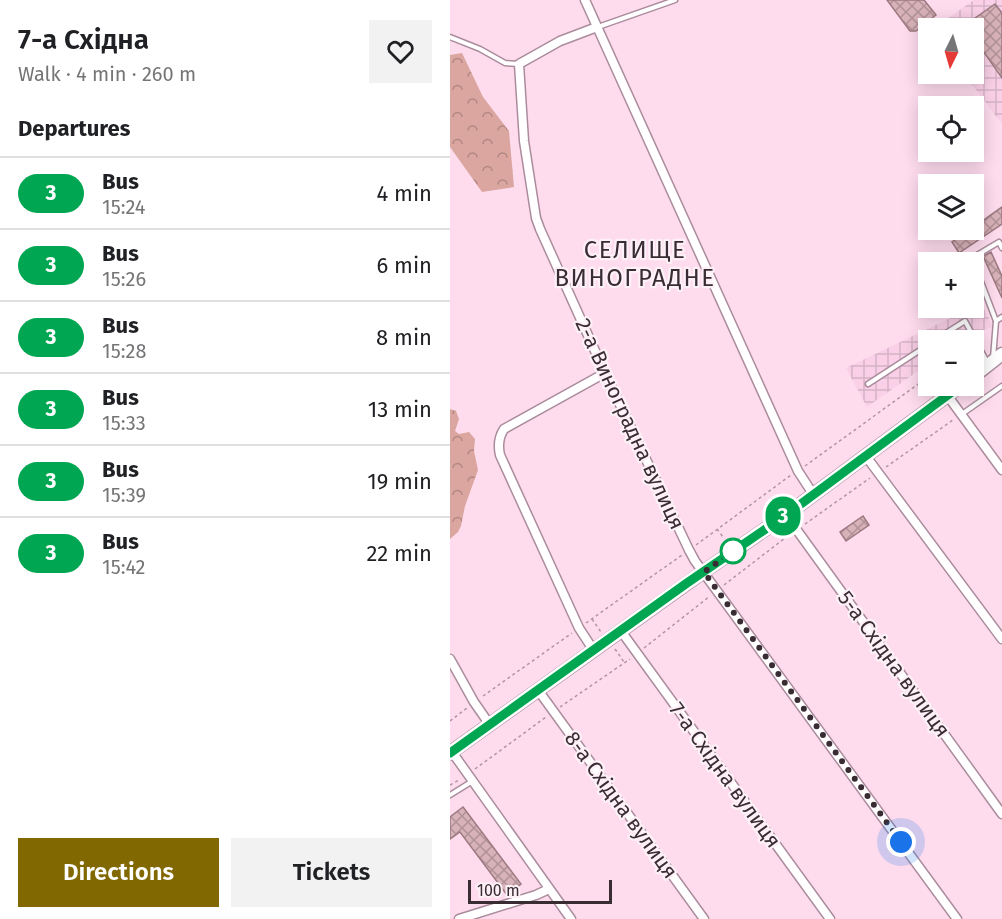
<!DOCTYPE html>
<html lang="en">
<head>
<meta charset="utf-8">
<style>
	:root { --surface:#fff; --page:#f2f2f2; --text:#202124; --muted:#757577; --line:#e0e0e0; --accent:#816800 }
	body { margin:0; font-family:"Fira Sans",sans-serif; background:var(--page); color:var(--text); height:100vh; display:flex; flex-direction:column; font-size:22px; white-space:nowrap }
	* { box-sizing:border-box; margin:0 }
	p { font-size:20px; color:var(--muted) }
	.icon { flex:none; width:33px; height:33px; fill:none; stroke:currentColor; stroke-width:2; stroke-linecap:round; stroke-linejoin:round }
	.map { position:relative; flex:1; overflow:hidden }
	.details { display:flex; flex-direction:column; background:var(--surface); width:450px }
	.details>* { flex:none }
	.badge { padding:0 12px; border-radius:20px; font-size:21px; line-height:39px }
	.needle { width:39px; rotate:185deg }
	.controls { position:absolute; left:468px; top:18px; display:grid; gap:12px }
	.controls a { display:grid; place-items:center; width:66px; height:66px; border-radius:0px; background:var(--surface); box-shadow:0 3px 15px #0003; font-size:30px }
	.scale { position:absolute; left:18px; bottom:15px; width:144px; box-sizing:border-box; padding-left:6px; border:3px solid #392c33; border-top:0; font-size:16px; line-height:21px; white-space:nowrap; color:#392c33; -webkit-text-stroke:4px #fef0f7; paint-order:stroke }
	.you { position:absolute; width:30px; height:30px; margin:-15px; border:4px solid #fff; border-radius:50%; background:#1a73e8; box-shadow:0 0 0 9px #1a73e833 }
	.map>.badge { position:absolute; translate:-50% -50%; box-shadow:0 0 0 3px #fff }
	h2 { padding:0 18px; font-size:22px; line-height:54px }
	.round { display:grid; place-items:center; flex:none; width:63px; height:63px; border-radius:0px; background:var(--page) }
	.summary { display:flex; align-items:center; justify-content:space-between; height:102px; padding:0 18px }
	h1 { font-size:28px; font-weight:600; line-height:45px }
	.cta { display:flex; gap:12px; margin-top:auto; padding:12px 18px }
	.cta a { flex:1; height:69px; border-radius:0px; background:var(--accent); color:#fff; font-size:24px; font-weight:600; line-height:69px; text-align:center }
	.cta a+a { background:var(--page); color:var(--text) }
	ul { padding:0; list-style:none }
	li { display:flex; align-items:center; gap:18px; height:72px; padding:0 18px; border-top:2px solid var(--line) }
	li div { flex:1 }
	li b { display:block; font-size:22px }
	li em { font-style:normal }
	li .badge { min-width:66px; font-weight:700; text-align:center }
	main { display:flex; flex:1; min-height:0 }
	.map>svg:first-child { display:block }
	.industrial { fill:url(#industrial-grid) }
	.forest { fill:url(#forest-crowns) }
	.building { fill:url(#building-cross-hatch); stroke:#9d7a81; stroke-width:1.5 }
	.lines { fill:none; stroke-linecap:round; stroke-linejoin:round }
	.lane-casing { stroke:#ab8c9d; stroke-width:7 }
	.street-casing { stroke:#ab8c9d; stroke-width:11 }
	.primary-casing { stroke:#ab8c9d; stroke-width:15 }
	.path { stroke:#af96a3; stroke-width:1.5; stroke-dasharray:3 3; stroke-linecap:butt }
	.lane { stroke:#fff; stroke-width:4 }
	.street { stroke:#fff; stroke-width:8 }
	.primary { stroke:#fff; stroke-width:12 }
	.line-casing { stroke:#fff; stroke-width:14 }
	.line { stroke:#00a651; stroke-width:9 }
	.walk { stroke:#392c33; stroke-width:6; stroke-dasharray:0 10.8 }
	.stop-dot { fill:#fff; stroke:#00a651; stroke-width:3 }
	.labels { text-anchor:middle; stroke-width:4.5; stroke-linejoin:round; paint-order:stroke }
	.street-label { font-size:21px; fill:#392c33; stroke:#fef0f7 }
	.quarter-label { font-size:24px; letter-spacing:1.5px; fill:#392c33; stroke:#fef0f7 }
</style>
</head>
<body>
<main>
<section class="details">
<div class="summary"><div><h1>7-а Східна</h1><p>Walk · 4 min · 260 m</p></div><a class="round"><svg class="icon" aria-label="heart" viewBox="0 0 24 24"><path d="M12 20l-8-8c-3-5 5-10 8-4 3-6 11-1 8 4z"/></svg></a></div>
<h2>Departures</h2>
<ul>
<li><span class="badge" style="background:#00a651;color:#fff">3</span><div><b>Bus</b><p>15:24</p></div><em>4 min</em></li>
<li><span class="badge" style="background:#00a651;color:#fff">3</span><div><b>Bus</b><p>15:26</p></div><em>6 min</em></li>
<li><span class="badge" style="background:#00a651;color:#fff">3</span><div><b>Bus</b><p>15:28</p></div><em>8 min</em></li>
<li><span class="badge" style="background:#00a651;color:#fff">3</span><div><b>Bus</b><p>15:33</p></div><em>13 min</em></li>
<li><span class="badge" style="background:#00a651;color:#fff">3</span><div><b>Bus</b><p>15:39</p></div><em>19 min</em></li>
<li><span class="badge" style="background:#00a651;color:#fff">3</span><div><b>Bus</b><p>15:42</p></div><em>22 min</em></li>
</ul>
<div class="cta"><a>Directions</a><a>Tickets</a></div>
</section>
<div class="map">
<svg width="552" height="919" viewBox="0 0 552 919">
	<defs>
		<pattern id="industrial-grid" width="8" height="8" patternUnits="userSpaceOnUse" patternTransform="scale(1.5)"><rect width="8" height="8" fill="#f9d0e7"/><path d="M0 4h8M4 0v8" fill="none" stroke="#d6b3c7"/></pattern>
		<pattern id="forest-crowns" width="20" height="18" patternUnits="userSpaceOnUse" patternTransform="scale(1.5)"><rect width="20" height="18" fill="#daa69f"/><path d="M2 6a3 3 0 1 1 6 0M12 15a3 3 0 1 1 6 0" fill="none" stroke="#b28782"/></pattern>
		<pattern id="building-cross-hatch" width="8" height="8" patternUnits="userSpaceOnUse" patternTransform="scale(1.5)"><rect width="8" height="8" fill="#d8b2b9"/><path d="M0 0l8 8M0 8l8-8" fill="none" stroke="#b09197"/></pattern>
	</defs>
	<rect width="100%" height="100%" fill="#fedcee"/>
	<g class="industrial">
		<polygon points="524,0 552,0 552,124 514,74 524,74 524,28 484,28"/>
		<polygon points="527,295 543,327 527,332 513,340 478,340 478,364 417,407 396,368 513,312 514,308 524,308 524,296"/>
	</g>
	<g class="forest">
		<polygon points="12,53 33,97 59,131 64,187 32,192 0,147 0,55"/>
		<polygon points="0,409 6,411 9,419 5,431 9,434 19,432 25,439 24,451 28,470 15,506 11,526 8,532 0,539"/>
	</g>
	<g class="building">
		<polygon points="437,0 474,0 486,15 466,31 460,31"/>
		<polygon points="545,4 552,13 552,78 524,38 524,28 511,28"/>
		<polygon points="552,207 552,224 509,253 502,242 519,230 524,230 524,227"/>
		<polygon points="541,252 552,276 552,298 533,256"/>
		<polygon points="413,516 419,525 396,541 390,532"/>
		<polygon points="13,807 71,884 57,895 10,832 0,839 0,817"/>
	</g>
	<g class="lines">
		<g class="lane-casing">
			<g id="lane">
				<polyline points="148,27 225,0"/>
				<polyline points="0,37 30,49 55,63 68,64"/>
				<polyline points="546,321 522,258 549,242 552,248"/>
				<polyline points="485,340 515,321 538,364"/>
				<polyline points="543,358 546,321 552,317"/>
				<polyline points="418,384 478,345"/>
				<polyline points="512,414 552,386"/>
				<polyline points="0,795 21,782"/>
			</g>
		</g>
		<g class="street-casing">
			<g id="street">
				<polyline points="135,0 348,471 363,494"/>
				<polyline points="147,27 110,41 69,64 74,141 86,218 90,229 155,373 239,550 245,561 507,919"/>
				<polyline points="497,395 552,470"/>
				<polyline points="415,455 552,639"/>
				<polyline points="336,515 552,814"/>
				<polyline points="171,631 380,919"/>
				<path d="M144 651 129 628 50 455C48 446 48 438 54 429L155 373"/>
				<polyline points="0,659 24,702 40,725"/>
				<polyline points="88,690 254,919"/>
				<polyline points="2,752 121,919"/>
				<polyline points="9,919 86,895 99,889"/>
			</g>
		</g>
		<g class="primary-casing">
			<g id="primary">
				<polyline points="524,376 552,354"/>
				<polyline points="0,753 253,572 336,515 510,386"/>
			</g>
		</g>
		<g class="path">
			<polyline points="355,466 478,377"/>
			<polyline points="436,467 503,420"/>
			<polyline points="355,524 420,478"/>
			<polyline points="267,529 273,537"/>
			<polyline points="246,545 341,475"/>
			<polyline points="274,585 339,535"/>
			<polyline points="142,619 151,632"/>
			<polyline points="136,623 232,555"/>
			<polyline points="194,648 260,596"/>
			<polyline points="165,649 174,662"/>
			<polyline points="33,696 122,633"/>
			<polyline points="110,707 180,659"/>
			<polyline points="0,721 17,708"/>
			<polyline points="25,769 96,717"/>
			<polyline points="0,785 9,780"/>
		</g>
		<use href="#lane" class="lane"/>
		<use href="#street" class="street"/>
		<use href="#primary" class="primary"/>
	</g>
	<g class="lines">
		<g class="line-casing">
			<polyline id="line" points="0,753 237,583 336,515 510,386"/>
		</g>
		<use href="#line" class="line"/>
		<polyline class="walk" points="283,551 254,572 451,842"/>
	</g>
	<circle class="stop-dot" cx="283" cy="551" r="12"/>
	<g class="labels">
		<g class="street-label">
			<text transform="translate(180 424) rotate(65)" y="7">2-а Виноградна вулиця</text>
			<text transform="translate(444 664) rotate(54)" y="7">5-а Східна вулиця</text>
			<text transform="translate(275 775) rotate(54)" y="7">7-а Східна вулиця</text>
			<text transform="translate(171 805) rotate(54)" y="7">8-а Східна вулиця</text>
		</g>
		<g class="quarter-label">
			<text x="185" y="258">СЕЛИЩЕ<tspan x="185" dy="28">ВИНОГРАДНЕ</tspan></text>
		</g>
	</g>
</svg>
<div class="controls">
<a><svg class="needle" viewBox="-14 -14 28 28"><path d="M0-13l5 13h-10z" fill="#e53935"/><path d="M0 13l5-13h-10z" fill="#757577"/></svg></a>
<a><svg class="icon" aria-label="locate" viewBox="0 0 24 24"><circle cx="12" cy="12" r="6"/><path d="M12 2v4M12 18v4M2 12h4M18 12h4"/></svg></a>
<a><svg class="icon" aria-label="layers" viewBox="0 0 24 24"><path d="M12 4l9 5-9 5-9-5zM3 14l9 5 9-5"/></svg></a>
<a>+</a>
<a>−</a>
</div>
<div class="scale">100 m</div>
<div class="you" style="left:451px;top:842px"></div>
<b class="badge" style="left:333px;top:516px;background:#00a651;color:#fff">3</b>
</div>
</main>
</body>
</html>
